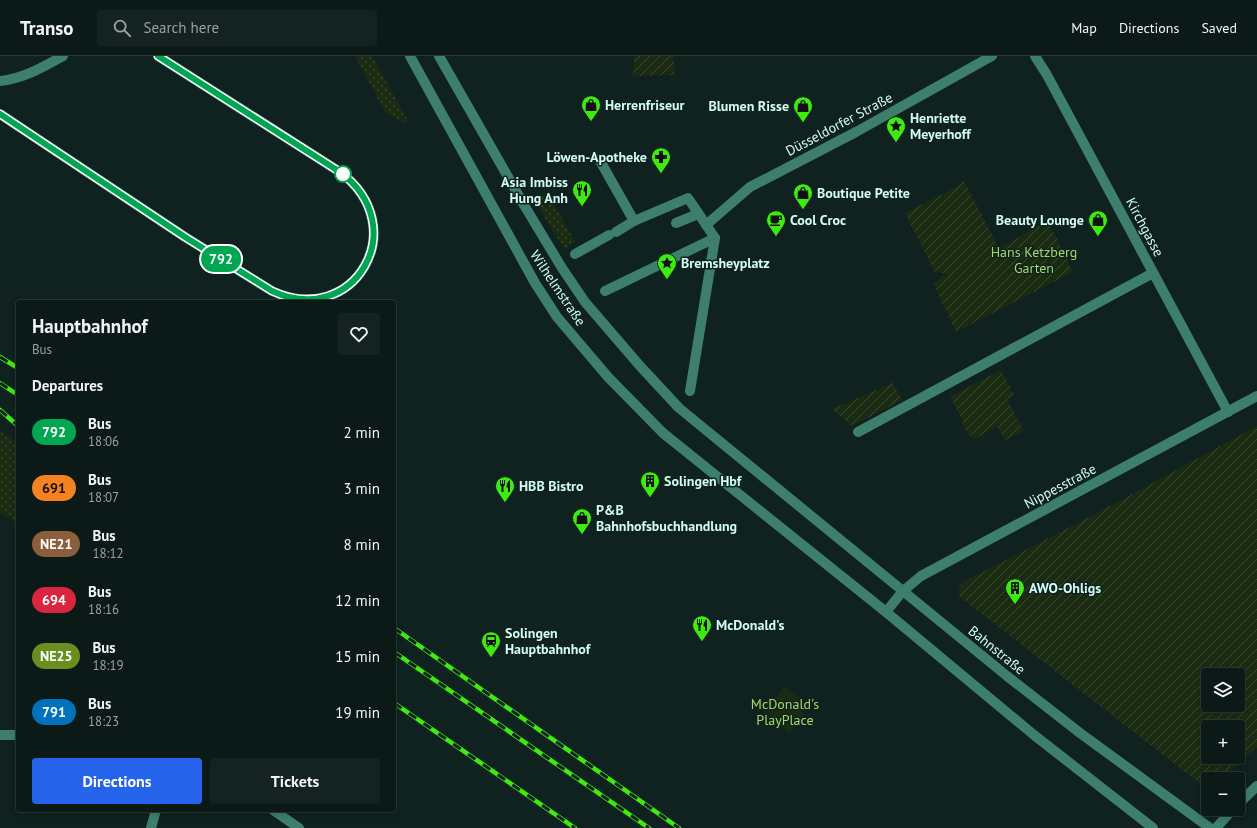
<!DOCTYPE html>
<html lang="en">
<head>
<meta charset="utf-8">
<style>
	:root { --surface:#0b1a17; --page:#142320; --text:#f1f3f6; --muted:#9aa1a1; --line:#2b3836; --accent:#2563eb }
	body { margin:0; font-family:"PT Sans",sans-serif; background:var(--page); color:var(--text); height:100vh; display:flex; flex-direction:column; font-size:15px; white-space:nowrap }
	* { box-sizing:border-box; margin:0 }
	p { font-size:13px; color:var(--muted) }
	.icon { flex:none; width:22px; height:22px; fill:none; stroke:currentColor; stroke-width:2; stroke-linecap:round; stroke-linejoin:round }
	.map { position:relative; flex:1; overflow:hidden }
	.side { position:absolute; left:16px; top:244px; width:380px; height:512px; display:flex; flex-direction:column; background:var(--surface); border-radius:4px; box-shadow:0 2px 6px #0003,0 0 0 1px var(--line) }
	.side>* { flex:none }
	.badge { padding:0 8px; border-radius:13px; font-size:14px; line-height:26px }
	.fabs { position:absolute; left:1201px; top:612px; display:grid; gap:8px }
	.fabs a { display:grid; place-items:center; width:44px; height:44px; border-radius:4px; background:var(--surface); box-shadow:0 2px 6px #0003,0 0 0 1px var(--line); font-size:20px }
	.map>.badge { position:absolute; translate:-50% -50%; box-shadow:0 0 0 2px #fff }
	h2 { padding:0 16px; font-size:15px; line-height:36px }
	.round { display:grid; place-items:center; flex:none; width:42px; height:42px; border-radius:4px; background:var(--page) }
	.headline { display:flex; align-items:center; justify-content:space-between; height:68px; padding:0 16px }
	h1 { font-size:19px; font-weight:800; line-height:30px }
	.primary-button { display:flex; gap:8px; margin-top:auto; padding:8px 16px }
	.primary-button a { flex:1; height:46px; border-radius:4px; background:var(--accent); color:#fff; font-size:16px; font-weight:800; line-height:46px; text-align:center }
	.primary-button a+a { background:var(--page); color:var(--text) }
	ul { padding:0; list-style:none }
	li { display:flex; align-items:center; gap:12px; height:56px; padding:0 16px }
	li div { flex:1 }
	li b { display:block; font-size:15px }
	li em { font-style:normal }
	li .badge { min-width:44px; font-weight:700; text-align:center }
	header { display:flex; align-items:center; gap:24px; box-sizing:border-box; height:56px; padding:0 20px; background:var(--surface); border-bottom:1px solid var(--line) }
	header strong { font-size:19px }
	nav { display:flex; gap:22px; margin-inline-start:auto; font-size:14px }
	.search { width:280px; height:36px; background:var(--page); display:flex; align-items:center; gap:10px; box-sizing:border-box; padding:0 14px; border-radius:4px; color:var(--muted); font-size:15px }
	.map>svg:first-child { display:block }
	.grass { fill:url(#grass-dots) }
	.park { fill:#1b2b12 }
	.garden { fill:url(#garden-furrows); fill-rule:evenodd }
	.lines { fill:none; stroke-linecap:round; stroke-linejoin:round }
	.minor { stroke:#3d7e6c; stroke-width:10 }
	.rail-casing { stroke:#3dec0e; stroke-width:4.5 }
	.rail { stroke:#0f221f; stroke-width:3; stroke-dasharray:9; stroke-linecap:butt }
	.line-casing { stroke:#fff; stroke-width:9 }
	.line { stroke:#00a651; stroke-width:6 }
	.stop-dot { fill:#fff; stroke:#00a651; stroke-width:2 }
	.labels { text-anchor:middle; stroke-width:3; stroke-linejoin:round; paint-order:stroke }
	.poi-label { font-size:14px; font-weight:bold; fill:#d2fcf4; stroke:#0f221f; text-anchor:start }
	.street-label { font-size:14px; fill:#d2fcf4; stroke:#0f221f }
	.park-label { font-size:14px; fill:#a4d863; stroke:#0f221f }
</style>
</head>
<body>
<header>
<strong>Transo</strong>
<div class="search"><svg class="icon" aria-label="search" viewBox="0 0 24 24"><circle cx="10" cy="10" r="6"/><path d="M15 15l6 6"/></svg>Search here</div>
<nav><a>Map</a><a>Directions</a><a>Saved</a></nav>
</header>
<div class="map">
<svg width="1257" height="772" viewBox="0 0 1257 772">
	<defs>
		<pattern id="grass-dots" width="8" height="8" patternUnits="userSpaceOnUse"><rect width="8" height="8" fill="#1b2b12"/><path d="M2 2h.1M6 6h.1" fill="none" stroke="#3b4b35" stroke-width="1.8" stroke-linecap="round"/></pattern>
		<pattern id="garden-furrows" width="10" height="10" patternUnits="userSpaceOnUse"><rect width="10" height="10" fill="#1b2b12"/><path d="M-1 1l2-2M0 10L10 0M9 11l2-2" fill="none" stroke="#3b4b35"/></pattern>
	</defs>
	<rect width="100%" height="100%" fill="#0f221f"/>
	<g class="grass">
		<polygon points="355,0 372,0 408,65 404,67 385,56"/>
		<polygon points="548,137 575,186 564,193 535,145"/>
		<polygon points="0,374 18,388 18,468 0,456"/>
	</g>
	<polygon class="park" points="784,631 800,642 803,658 790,677 765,660"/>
	<g class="garden">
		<polygon points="634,0 674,0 674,19 633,20"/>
		<polygon points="964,125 999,192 1048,165 1073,216 956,276 933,227 949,218 935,216 905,157 953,133"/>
		<polygon points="1001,314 1014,339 1007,343 1024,375 1005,384 997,371 974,383 972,379 969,380 962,366 963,365 950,341"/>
		<polygon points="893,327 902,344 852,370 832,353"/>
		<path d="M1257 370V692L1220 723H1208V734L960 541C957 533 959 530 967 524L1101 455ZM1208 619H1238V649H1208ZM1208 671H1238V701H1208Z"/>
	</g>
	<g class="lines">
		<g class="minor">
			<polyline points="410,0 535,227 557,261 608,321 663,377 886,556 1034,679 1153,772"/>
			<polyline points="439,0 524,149 562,212 585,246 640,310 679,352 1007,620 1080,677 1210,772"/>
			<polyline points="1035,0 1047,19 1228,356"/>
			<path d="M0 25C23 23 43 11 63 0"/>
			<path d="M0 58 185 181 272 235C354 273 414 171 340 116L158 0"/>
			<polyline points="599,103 634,165 616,176"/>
			<polyline points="676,167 698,158"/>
			<polyline points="706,169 750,131 856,76 992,0"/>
			<polyline points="575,198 609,179"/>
			<polyline points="605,235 715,182 688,142 634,165"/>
			<polyline points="690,335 715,182"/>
			<polyline points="858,376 1153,217"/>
			<polyline points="886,556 902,536 921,520 1257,340"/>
			<polyline points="0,679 18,679"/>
			<polyline points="1238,748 1257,730"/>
			<polyline points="273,754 299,772"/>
			<polyline points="151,772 156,754"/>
			<polyline points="1216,772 1233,753"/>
		</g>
		<g class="rail-casing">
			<g id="rail">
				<polyline points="0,301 18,312"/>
				<polyline points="0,327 18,339"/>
				<polyline points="0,354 18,370"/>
				<polyline points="394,572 679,772"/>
				<polyline points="394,596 649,772"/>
				<polyline points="394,647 575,772"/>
			</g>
		</g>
		<use href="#rail" class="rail"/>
	</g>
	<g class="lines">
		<g class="line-casing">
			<path id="line" d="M0 58 185 181 272 235C354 273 414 171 340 116L158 0"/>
		</g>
		<use href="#line" class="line"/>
	</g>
	<defs>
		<g id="shop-pin" transform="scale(1)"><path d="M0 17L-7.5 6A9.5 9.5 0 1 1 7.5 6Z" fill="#3dec0e" stroke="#0f221f"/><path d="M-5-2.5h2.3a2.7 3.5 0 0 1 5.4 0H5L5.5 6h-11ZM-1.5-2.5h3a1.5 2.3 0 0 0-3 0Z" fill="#111"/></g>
		<g id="sight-pin" transform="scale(1)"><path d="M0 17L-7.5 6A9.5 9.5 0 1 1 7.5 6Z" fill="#3dec0e" stroke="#0f221f"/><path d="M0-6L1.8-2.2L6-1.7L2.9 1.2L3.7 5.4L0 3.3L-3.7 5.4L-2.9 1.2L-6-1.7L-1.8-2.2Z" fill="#111"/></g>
		<g id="pharmacy-pin" transform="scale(1)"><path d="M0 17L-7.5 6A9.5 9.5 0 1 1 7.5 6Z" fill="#3dec0e" stroke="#0f221f"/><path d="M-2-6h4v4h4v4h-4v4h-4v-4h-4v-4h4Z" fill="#111"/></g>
		<g id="restaurant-pin" transform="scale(1)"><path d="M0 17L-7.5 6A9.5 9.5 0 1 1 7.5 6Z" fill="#3dec0e" stroke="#0f221f"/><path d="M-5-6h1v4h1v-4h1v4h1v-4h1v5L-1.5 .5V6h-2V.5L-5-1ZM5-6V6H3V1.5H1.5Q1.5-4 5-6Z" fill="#111"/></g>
		<g id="cafe-pin" transform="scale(1)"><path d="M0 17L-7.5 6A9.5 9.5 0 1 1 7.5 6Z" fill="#3dec0e" stroke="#0f221f"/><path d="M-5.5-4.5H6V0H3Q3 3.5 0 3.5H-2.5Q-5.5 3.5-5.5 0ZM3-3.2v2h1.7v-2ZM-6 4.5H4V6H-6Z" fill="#111"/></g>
		<g id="building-pin" transform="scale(1)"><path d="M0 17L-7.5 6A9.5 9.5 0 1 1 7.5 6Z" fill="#3dec0e" stroke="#0f221f"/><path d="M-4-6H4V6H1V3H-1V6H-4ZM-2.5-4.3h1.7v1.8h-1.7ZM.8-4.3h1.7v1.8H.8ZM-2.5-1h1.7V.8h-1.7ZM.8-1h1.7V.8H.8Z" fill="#111"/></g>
		<g id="station-pin" transform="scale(1)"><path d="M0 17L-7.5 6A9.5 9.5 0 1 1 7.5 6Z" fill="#3dec0e" stroke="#0f221f"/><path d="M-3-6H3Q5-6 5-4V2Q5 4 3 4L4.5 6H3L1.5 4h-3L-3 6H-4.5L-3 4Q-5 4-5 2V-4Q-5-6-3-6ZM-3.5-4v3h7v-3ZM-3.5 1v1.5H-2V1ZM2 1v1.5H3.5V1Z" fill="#111"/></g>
	</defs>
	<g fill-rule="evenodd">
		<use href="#shop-pin" x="591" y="49"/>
		<use href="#shop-pin" x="803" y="50"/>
		<use href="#sight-pin" x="896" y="70"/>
		<use href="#pharmacy-pin" x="661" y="101"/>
		<use href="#restaurant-pin" x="582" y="134"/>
		<use href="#shop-pin" x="803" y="137"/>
		<use href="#cafe-pin" x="776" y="164"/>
		<use href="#shop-pin" x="1098" y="164"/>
		<use href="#sight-pin" x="667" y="207"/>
		<use href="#building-pin" x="650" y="425"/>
		<use href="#restaurant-pin" x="505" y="430"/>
		<use href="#shop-pin" x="582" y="462"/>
		<use href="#building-pin" x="1015" y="532"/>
		<use href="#restaurant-pin" x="702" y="569"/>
		<use href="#station-pin" x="491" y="585"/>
	</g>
	<circle class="stop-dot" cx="343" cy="118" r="8"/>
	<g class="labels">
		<g class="poi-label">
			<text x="605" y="54">Herrenfriseur</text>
			<text x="789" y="55" text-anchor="end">Blumen Risse</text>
			<text x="910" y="67">Henriette<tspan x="910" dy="16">Meyerhoff</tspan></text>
			<text x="647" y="106" text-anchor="end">Löwen-Apotheke</text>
			<text x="568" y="131" text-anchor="end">Asia Imbiss<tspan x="568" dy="16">Hung Anh</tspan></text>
			<text x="817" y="142">Boutique Petite</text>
			<text x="790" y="169">Cool Croc</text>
			<text x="1084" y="169" text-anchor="end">Beauty Lounge</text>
			<text x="681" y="212">Bremsheyplatz</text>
			<text x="664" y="430">Solingen Hbf</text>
			<text x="519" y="435">HBB Bistro</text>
			<text x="596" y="459">P&amp;B<tspan x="596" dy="16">Bahnhofsbuchhandlung</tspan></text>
			<text x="1029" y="537">AWO-Ohligs</text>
			<text x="716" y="574">McDonald's</text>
			<text x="505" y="582">Solingen<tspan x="505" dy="16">Hauptbahnhof</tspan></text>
		</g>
		<g class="street-label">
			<text transform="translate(839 68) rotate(-28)" y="5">Düsseldorfer Straße</text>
			<text transform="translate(1145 171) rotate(62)" y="5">Kirchgasse</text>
			<text transform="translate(558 232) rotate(56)" y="5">Wilhelmstraße</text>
			<text transform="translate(1060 430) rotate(-28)" y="5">Nippesstraße</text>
			<text transform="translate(997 594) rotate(39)" y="5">Bahnstraße</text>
		</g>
		<g class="park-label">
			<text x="1034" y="201">Hans Ketzberg<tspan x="1034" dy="16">Garten</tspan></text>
			<text x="785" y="653">McDonald's<tspan x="785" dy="16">PlayPlace</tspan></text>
		</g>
	</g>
</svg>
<div class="fabs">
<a><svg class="icon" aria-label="layers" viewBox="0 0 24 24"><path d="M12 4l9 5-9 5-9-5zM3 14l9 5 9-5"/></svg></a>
<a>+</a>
<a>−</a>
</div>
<b class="badge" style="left:221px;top:203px;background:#00a651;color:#fff">792</b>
<section class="side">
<div class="headline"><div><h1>Hauptbahnhof</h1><p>Bus</p></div><a class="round"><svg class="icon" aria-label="heart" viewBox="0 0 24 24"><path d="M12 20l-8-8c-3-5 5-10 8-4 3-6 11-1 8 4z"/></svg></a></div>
<h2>Departures</h2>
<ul>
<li><span class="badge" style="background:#00a651;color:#fff">792</span><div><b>Bus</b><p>18:06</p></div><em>2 min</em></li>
<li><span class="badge" style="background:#f58220;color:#111">691</span><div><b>Bus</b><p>18:07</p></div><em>3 min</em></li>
<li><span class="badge" style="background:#8b5e3c;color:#fff">NE21</span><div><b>Bus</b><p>18:12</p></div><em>8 min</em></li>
<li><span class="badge" style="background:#d7263d;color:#fff">694</span><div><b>Bus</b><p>18:16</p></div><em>12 min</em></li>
<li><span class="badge" style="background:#6b8e23;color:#fff">NE25</span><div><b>Bus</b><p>18:19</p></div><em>15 min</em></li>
<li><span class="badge" style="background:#0072bc;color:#fff">791</span><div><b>Bus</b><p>18:23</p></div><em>19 min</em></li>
</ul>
<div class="primary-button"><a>Directions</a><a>Tickets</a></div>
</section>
</div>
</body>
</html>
